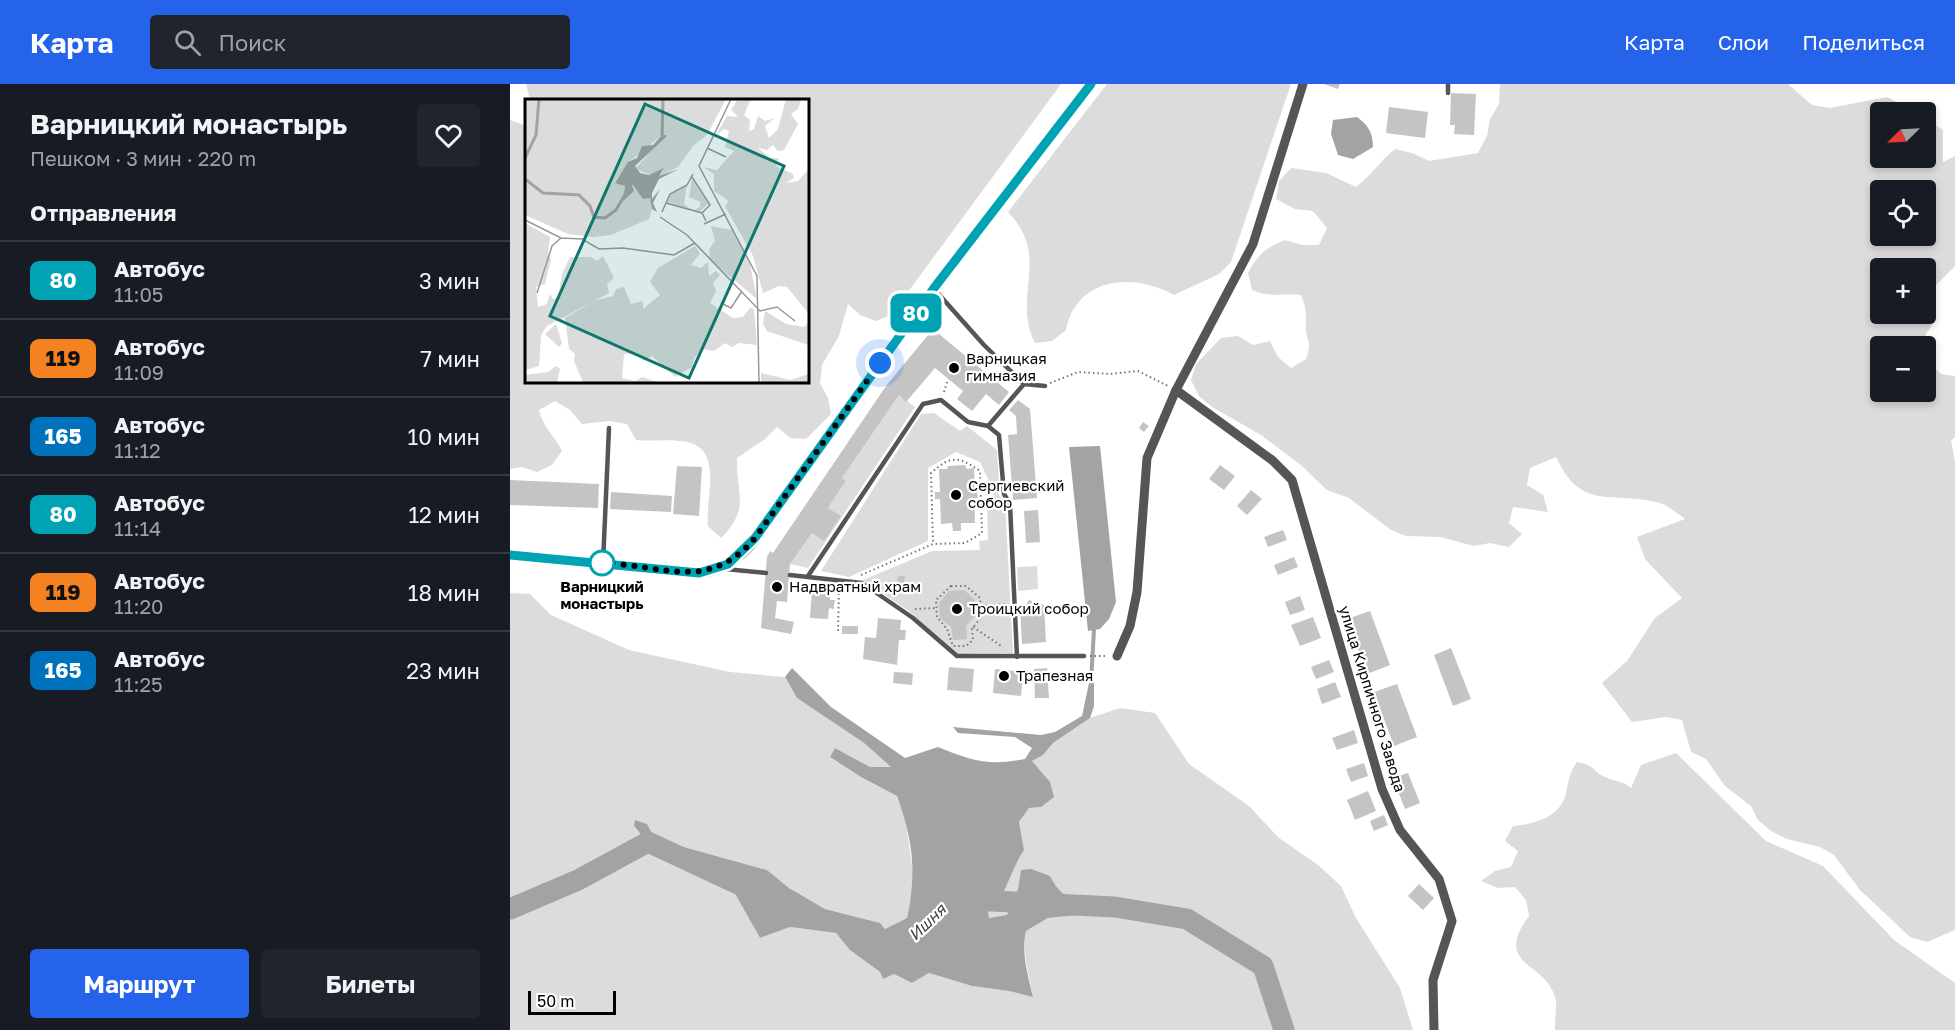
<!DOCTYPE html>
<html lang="ru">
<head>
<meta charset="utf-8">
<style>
	:root { --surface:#171b24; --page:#20242c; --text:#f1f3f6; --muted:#9ea1a6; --line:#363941; --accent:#2563eb }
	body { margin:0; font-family:"Golos Text",sans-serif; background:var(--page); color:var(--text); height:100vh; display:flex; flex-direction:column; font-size:22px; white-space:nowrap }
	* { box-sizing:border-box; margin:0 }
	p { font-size:20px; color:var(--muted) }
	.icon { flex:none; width:33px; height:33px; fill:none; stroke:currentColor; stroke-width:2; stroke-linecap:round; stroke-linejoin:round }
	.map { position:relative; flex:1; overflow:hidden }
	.details { display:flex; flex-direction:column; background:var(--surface); width:510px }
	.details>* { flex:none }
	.badge { padding:0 12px; border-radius:9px; font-size:21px; line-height:39px }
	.needle { width:39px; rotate:246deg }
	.fabs { position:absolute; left:1360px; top:18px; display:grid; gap:12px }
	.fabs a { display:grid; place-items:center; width:66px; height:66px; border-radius:6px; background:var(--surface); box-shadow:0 3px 9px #0003; font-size:30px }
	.scale { position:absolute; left:18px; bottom:15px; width:88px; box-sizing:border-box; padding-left:6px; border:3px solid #000; border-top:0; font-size:16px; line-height:21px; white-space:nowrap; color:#000; -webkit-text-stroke:4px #fff; paint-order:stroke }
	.you { position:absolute; width:30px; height:30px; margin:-15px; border:4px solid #fff; border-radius:50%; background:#1a73e8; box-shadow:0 0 0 9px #1a73e833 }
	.map>.badge { position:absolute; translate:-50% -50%; box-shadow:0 0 0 3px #fff }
	h2 { padding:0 30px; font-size:22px; line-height:54px }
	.round { display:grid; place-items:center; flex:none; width:63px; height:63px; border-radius:6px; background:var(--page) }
	.head { display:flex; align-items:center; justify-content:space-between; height:102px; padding:0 30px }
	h1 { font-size:28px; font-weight:700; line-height:45px }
	.action { display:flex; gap:12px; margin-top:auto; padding:12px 30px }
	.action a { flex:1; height:69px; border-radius:6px; background:var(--accent); color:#fff; font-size:24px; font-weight:700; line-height:69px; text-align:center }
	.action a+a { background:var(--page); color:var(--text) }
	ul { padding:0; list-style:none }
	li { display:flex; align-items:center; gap:18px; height:78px; padding:0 30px; border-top:2px solid var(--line) }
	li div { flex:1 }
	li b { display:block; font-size:22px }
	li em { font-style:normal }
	li .badge { min-width:66px; font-weight:700; text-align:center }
	header { display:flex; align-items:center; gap:36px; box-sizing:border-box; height:84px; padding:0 30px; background:var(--accent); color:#fff }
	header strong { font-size:28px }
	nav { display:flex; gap:33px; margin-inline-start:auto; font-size:21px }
	.search { width:420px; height:54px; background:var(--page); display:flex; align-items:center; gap:15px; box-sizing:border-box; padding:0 21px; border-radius:6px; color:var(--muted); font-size:22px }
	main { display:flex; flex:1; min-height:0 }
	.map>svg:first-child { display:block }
	.green { fill:#dcdcdc; fill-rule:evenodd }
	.water { fill:#a3a3a3 }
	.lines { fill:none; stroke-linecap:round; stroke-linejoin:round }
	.stream { stroke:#a3a3a3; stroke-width:4 }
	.river { stroke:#a3a3a3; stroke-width:21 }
	.building { fill:#c4c4c4 }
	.path { stroke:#777; stroke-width:2; stroke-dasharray:1.5 3; stroke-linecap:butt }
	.lane { stroke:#555; stroke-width:4.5 }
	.street { stroke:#555; stroke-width:9 }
	.secondary { stroke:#222; stroke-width:12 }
	.line-casing { stroke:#fff; stroke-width:14 }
	.line { stroke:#00a3b4; stroke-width:9 }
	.walk { stroke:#000; stroke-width:6; stroke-dasharray:0 10.8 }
	.poi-dot { fill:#000; stroke:#fff; stroke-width:2 }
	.stop-dot { fill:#fff; stroke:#00a3b4; stroke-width:3 }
	.labels { text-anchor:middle; stroke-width:4.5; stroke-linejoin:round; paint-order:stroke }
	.poi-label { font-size:15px; fill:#000; stroke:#fff; text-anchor:start }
	.stop-label { font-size:15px; font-weight:bold; fill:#000; stroke:#fff }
	.street-label { font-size:15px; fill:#000; stroke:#fff }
	.water-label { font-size:16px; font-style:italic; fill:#444; stroke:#fff }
	.inset-river { fill:none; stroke:#a3a3a3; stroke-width:3 }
	.inset-road { fill:none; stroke:#999; stroke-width:1.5 }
	.view { fill:#0f766e; fill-opacity:0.15; stroke:#0f766e; stroke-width:3 }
	.inset-edge { fill:none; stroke:#000; stroke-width:3 }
</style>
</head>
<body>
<header>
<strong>Карта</strong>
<div class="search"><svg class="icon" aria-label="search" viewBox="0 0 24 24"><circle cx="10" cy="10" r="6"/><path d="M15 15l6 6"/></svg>Поиск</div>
<nav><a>Карта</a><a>Слои</a><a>Поделиться</a></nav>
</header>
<main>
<section class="details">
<div class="head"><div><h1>Варницкий монастырь</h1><p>Пешком · 3 мин · 220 m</p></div><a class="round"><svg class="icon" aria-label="heart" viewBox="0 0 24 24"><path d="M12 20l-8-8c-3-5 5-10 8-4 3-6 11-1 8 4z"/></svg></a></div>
<h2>Отправления</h2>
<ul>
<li><span class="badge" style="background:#00a3b4;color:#fff">80</span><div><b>Автобус</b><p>11:05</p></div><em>3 мин</em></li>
<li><span class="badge" style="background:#f58220;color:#111">119</span><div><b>Автобус</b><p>11:09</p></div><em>7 мин</em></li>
<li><span class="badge" style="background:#0072bc;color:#fff">165</span><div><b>Автобус</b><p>11:12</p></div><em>10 мин</em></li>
<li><span class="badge" style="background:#00a3b4;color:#fff">80</span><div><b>Автобус</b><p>11:14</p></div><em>12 мин</em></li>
<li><span class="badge" style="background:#f58220;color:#111">119</span><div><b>Автобус</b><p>11:20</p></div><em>18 мин</em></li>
<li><span class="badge" style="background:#0072bc;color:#fff">165</span><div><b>Автобус</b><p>11:25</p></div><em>23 мин</em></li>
</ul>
<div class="action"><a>Маршрут</a><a>Билеты</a></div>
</section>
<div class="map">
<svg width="1445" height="946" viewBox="0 0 1445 946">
	<rect width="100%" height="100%" fill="#fff"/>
	<g class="green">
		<path d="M16 0H551L381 231 366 237 350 231 338 220 329 252 312 281 310 299 318 314 321 330 296 355 280 354 267 343 255 355 227 374C226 411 241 424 211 454L198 442C195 413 214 366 177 358 160 354 142 358 126 356L117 340 99 337 72 340 60 326 45 317 29 326C33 343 44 351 52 367L42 381 27 388 12 383 0 385V36L16 42V297H297V16H20Z"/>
		<path d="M597 0H781L721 178 709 190 664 211C624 188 566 193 556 246L542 257 525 259C501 212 542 174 498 128Z"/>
		<path d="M990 0H1278L1302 21 1320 24 1377 13 1405 28H1371V74H1416V35L1433 46V78L1445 72V182L1424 203 1425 236 1416 250 1413 262H1371V308H1416V275L1431 290 1445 292V353L1441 356 1445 378V846L1417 858 1400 853 1350 806 1324 771 1310 763 1277 755 1261 747 1248 736 1241 722 1215 702 1196 675 1181 668 1172 636 1156 633 1122 638 1092 599 1117 577 1145 534 1172 514 1135 475 1127 453 1175 435C1167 429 1156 420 1146 418 1099 407 1071 427 1046 373L1020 384 1017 401 1033 411 1038 428 1003 423 999 439 1012 450 999 463 980 459 964 462 930 453 896 452 881 446 839 414 817 406 792 382 751 351 702 323 689 312 681 296 686 280 711 254 728 252 743 261 760 257 768 273 781 284 796 275C803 254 796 260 796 243 796 228 797 226 791 211 771 209 760 214 742 206L738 189C747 171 757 163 775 156L792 161H809L817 144 803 127 785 125 766 115 769 97 781 84 816 89 846 103C861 92 870 77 885 65L902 69 919 77 968 69 977 52 980 35 989 20ZM1416 106V152H1371V106ZM1416 184V230H1371V184Z"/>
		<polygon points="389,311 405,323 298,484 280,480 302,449 330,432 318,424 336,397 332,394"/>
		<polygon points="424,329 450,347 457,342 487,366 489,398 479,397 470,378 446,368 418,384 418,457 339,493 311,487 411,330"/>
		<polygon points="486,407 495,419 503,569 447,570 400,528 353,496 422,467 470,466 469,457 478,456 477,417"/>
		<polygon points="527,482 528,505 508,507 507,483"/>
		<path d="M0 509 20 510 41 531 119 566 220 588 275 593 287 614 354 659 382 684 360 683 325 664 320 673 351 693 387 712 396 738 404 798 397 834 375 845 369 839 315 825 279 804 257 786 163 760 124 743 138 758 124 766 134 770H150L215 792 250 854 280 843 326 849 340 866 370 888 384 890 402 899 419 889 462 902 499 907 523 913C519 890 512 870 516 847L538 834 577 830 593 832 594 819 581 825C562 818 549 810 540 792L511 787 508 805 497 832 479 834 478 824 485 823C497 805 502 784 514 766L509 738 519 724 531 723 540 698 521 677 533 671 543 659 580 634 610 624 645 629 679 680 739 722 769 754 808 781 831 802 846 834 890 904 903 946H0Z"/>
		<path d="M1166 669 1256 757 1313 782 1384 856 1445 899V946H1045C1044 936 1048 922 1045 913 1035 877 982 882 1019 832L1016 816 1005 803 988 804 971 797 985 787 1001 783 1008 767 995 757 1003 742C1025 740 1051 733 1056 709 1059 696 1059 689 1067 678 1088 682 1082 688 1095 693 1105 698 1112 696 1121 704L1131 681Z"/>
	</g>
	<g class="water">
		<path d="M847 33C858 41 863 49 863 63L843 75 828 71 821 50 823 36Z"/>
		<polygon points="590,362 606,518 599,535 590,545 578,547 559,363"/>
		<path d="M282 584 321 623 395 674 428 663C462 677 479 682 515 675L522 664 505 653 448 649 443 643 531 651 545 648 572 632 579 599 584 598V622L580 634 543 659 533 671 522 677 540 698 544 713 531 723 519 724 509 738 514 766C502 784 497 806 485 823L478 825 479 834 497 831 508 805 511 786 521 785 540 792C549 810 562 818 581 825L594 819 605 823 593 832 577 830 538 834 516 847C511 870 518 891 523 913L499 907 462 902 419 889 402 899 384 890 373 895 370 888 340 866 326 849 280 843 250 854 215 792 150 770H134L123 765 137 758 124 742 125 736 137 740 142 750 163 760 257 786 279 804 315 825 370 839 375 845 397 834C407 789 403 756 387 712L351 693 320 673 325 664 360 683H381L354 659 287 614 275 593Z"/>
	</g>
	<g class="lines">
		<polyline class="stream" points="581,598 584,546"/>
		<g class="river">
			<polyline points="461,816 605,823 677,835 753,882 774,946"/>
			<polyline points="0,825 68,796 138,758 243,807"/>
		</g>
	</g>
	<g class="building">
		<polygon points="814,0 830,0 828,5"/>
		<polygon points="941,9 966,10 964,51 944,50 945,41 940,41"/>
		<polygon points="879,23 918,28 915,54 876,49"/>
		<polygon points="423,245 499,308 489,321 476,310 462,327 447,315 453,307 425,284 396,318 389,311 332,394 336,397 318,424 331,432 314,457 302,449 280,480 277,518 267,517 265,534 284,538 281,550 251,544 257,473 260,467 263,469 376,302"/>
		<polygon points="508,316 520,325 527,414 503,416 498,351 507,350 506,332 499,326"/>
		<polygon points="633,338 639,342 634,348 629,344"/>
		<polygon points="455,381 457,385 464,384 465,408 467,408 468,414 464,414 465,439 451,439 451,447 443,447 442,439 431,440 430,415 425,415 425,408 430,408 429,385 437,385 438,382"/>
		<polygon points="710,381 725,392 714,406 699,395"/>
		<polygon points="167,382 192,383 189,432 163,430"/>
		<polygon points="0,396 89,400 88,424 0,421"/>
		<polygon points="741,406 752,415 737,431 727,422"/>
		<polygon points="101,408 162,412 161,428 100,425"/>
		<polygon points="528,426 530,458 516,459 514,427"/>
		<polygon points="773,446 777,456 758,463 754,453"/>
		<polygon points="784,473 788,483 768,491 764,481"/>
		<polygon points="388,492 395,492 394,499 387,499"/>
		<polygon points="302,506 320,508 320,516 325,516 324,521 324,525 319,524 318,535 300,534"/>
		<polygon points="454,506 465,516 466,531 456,542 457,555 443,556 441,543 430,534 429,519 439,507"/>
		<polygon points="790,512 795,526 780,531 775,518"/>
		<polygon points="519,516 534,521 536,558 512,560 510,523 515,522"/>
		<polygon points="860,527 880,581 857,590 837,535"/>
		<polygon points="803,533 811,554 790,562 781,541"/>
		<polygon points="368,534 391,536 390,546 396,546 395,556 389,556 387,581 353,575 355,553 366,554"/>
		<rect x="332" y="542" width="16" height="8"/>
		<polygon points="941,564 961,615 943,622 924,571"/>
		<polygon points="819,576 824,588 806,595 801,583"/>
		<polygon points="439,583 464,585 462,608 437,606"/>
		<polygon points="537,584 539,614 525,614 524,585"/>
		<polygon points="485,585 513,588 511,612 483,609"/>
		<polygon points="384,588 403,589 402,601 383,599"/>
		<polygon points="825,598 831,613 812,620 807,605"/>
		<polygon points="887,600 907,653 884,662 864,608"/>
		<polygon points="844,646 848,659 827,666 822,654"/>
		<polygon points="854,679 858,692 841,698 836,685"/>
		<polygon points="898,689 910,719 895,725 883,694"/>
		<polygon points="858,707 866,727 845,736 837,716"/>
		<polygon points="874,731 878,741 864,747 860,737"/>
		<polygon points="909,800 924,814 913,826 898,812"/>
	</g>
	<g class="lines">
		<g class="path">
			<polyline points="540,299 568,288 600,290 628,287 658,302"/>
			<polyline points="434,308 438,295"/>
			<polyline points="471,403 486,403"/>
			<path d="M351 491 423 460 455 459 472 449 470 387C448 372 441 371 421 389L423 460"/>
			<polygon points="441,502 456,502 470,514 472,532 462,545 463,556 456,562 443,562 437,545 427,533 426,516"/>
			<polyline points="329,505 328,546 332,546"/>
			<polyline points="471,522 498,520"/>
			<polyline points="405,525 427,524"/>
			<polyline points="463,543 493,563"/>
			<polyline points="580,572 598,572"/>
		</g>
		<g class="lane">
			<polyline points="938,9 938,0"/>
			<polyline points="425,206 474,261 514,300 535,302"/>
			<polyline points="93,479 99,344"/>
			<polyline points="215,485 256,489"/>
			<polyline points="280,491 352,499 403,534 447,572 574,572"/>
			<polyline points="298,492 413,320 431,316 458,338 478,342"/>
			<polyline points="507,573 500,420 494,410 489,351 478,342 514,300"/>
		</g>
		<g class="street">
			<polyline points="666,306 762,376 782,396 872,705 890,746 929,795 942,837 923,896 924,946"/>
			<polyline points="607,572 620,542 627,508 637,374 666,306 743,160 793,0"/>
		</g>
		<path class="secondary" d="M0 471 189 489C214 485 229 473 245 455L424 204 581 0"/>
	</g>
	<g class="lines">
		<g class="line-casing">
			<polyline id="line" points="0,471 189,489 218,480 245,454 424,204 581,0"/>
		</g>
		<use href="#line" class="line"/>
		<path class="walk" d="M92 479C154 481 198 509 245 454L370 279"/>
	</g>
	<g class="poi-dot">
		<circle cx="444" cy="284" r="6"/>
		<circle cx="446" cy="411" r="6"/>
		<circle cx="267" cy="503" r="6"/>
		<circle cx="447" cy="525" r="6"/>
		<circle cx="494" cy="592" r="6"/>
	</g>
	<circle class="stop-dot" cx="92" cy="479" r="12"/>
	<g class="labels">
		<g class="poi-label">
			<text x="456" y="280">Варницкая<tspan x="456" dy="17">гимназия</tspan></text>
			<text x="458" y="407">Сергиевский<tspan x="458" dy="17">собор</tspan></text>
			<text x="279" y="508">Надвратный храм</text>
			<text x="459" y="530">Троицкий собор</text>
			<text x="506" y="597">Трапезная</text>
		</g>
		<g class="stop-label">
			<text x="92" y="508">Варницкий<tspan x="92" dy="17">монастырь</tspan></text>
		</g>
		<g class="street-label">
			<text transform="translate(862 615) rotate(73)" y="5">улица Кирпичного Завода</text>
		</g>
		<g class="water-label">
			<text transform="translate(417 838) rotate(-44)" y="6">Ишня</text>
		</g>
	</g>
	<g transform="translate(15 15)">
		<rect width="284" height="284" fill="#fff"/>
		<path d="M0 0H201L182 36 168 47 153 68 133 78 139 71 129 77 110 70 139 38 137 36 104 63 90 83 100 87 99 98 109 90 105 82 125 99 127 110 124 120 86 136 68 138 43 135 0 116ZM213 0H226L219 16 225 21 224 32 229 30 233 17 240 22 250 19 240 27 244 39 253 30 261 0 276 1 273 10 266 15 273 25 259 51 253 52 248 46 242 51 233 49 245 59H254L251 67 268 75 269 79 261 84 273 82 283 71V214L262 188 254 187 238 194 228 157 200 107 204 102 189 92V75L178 68 192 71 209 52 200 48 204 32 199 30 191 36 202 17 213 18 206 11ZM167 80 183 105 173 114 169 111 175 108V103L164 98ZM162 86 159 105 167 111 142 103 146 95ZM0 124 25 138 23 154 26 161 20 185 11 188 13 208 22 205 25 195 28 200 33 199 37 175 45 158H66L72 162 78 157 89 179 82 185 84 194 22 227 16 236 14 267 0 271ZM186 127 207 131 225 165 232 200 185 161 184 150 190 142ZM170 147 175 154 166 166 176 169 183 163 184 177 191 172 195 176 188 184 191 192 185 204 208 219 218 218 225 209 229 210 232 246 214 244 207 248 200 244 189 252 178 250 169 259 167 268 150 278 127 257 119 262 112 255H99L97 279 110 282 117 278 132 283H58L49 262 50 255 44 250 40 219 69 202 88 197 91 190 99 188 106 205 118 202V210L135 196 125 183 133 169ZM240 212 261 225 279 228 283 224V246L242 232 238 225ZM31 225 37 244 34 248 20 235ZM31 267 35 270 32 283H0V276L23 273ZM236 274 266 281 283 275V283H236Z" fill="#dcdcdc"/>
		<path d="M138 35 142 37 110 67 115 74 124 76 139 69 134 77 154 70 134 80 127 94V100L135 90 128 104 132 113 127 110 125 99 118 100 106 83 109 92 98 102 100 87 90 84 103 63 112 59 117 47 128 46Z" fill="#a3a3a3"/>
		<path class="inset-river" d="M137 38 138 0M0 59 11 36 14 0M0 80 18 94 54 96 65 107 69 118 80 119 91 111 108 82"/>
		<path class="inset-road" d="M206 0 174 67 232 177 234 284M182 49 201 58M167 78 185 106 177 114M141 104 177 114 181 122M137 113 145 95 162 86 168 75M135 118 162 136 235 212 252 208 270 222M0 121 36 139 57 140 74 150 98 149 149 156 170 144M179 125 201 115M12 194 27 147 36 139M196 204 206 209 217 192"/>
		<path class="view" d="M120 5 259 67 164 279 25 217Z"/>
		<rect width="284" height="284" class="inset-edge"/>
	</g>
</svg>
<div class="fabs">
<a><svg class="needle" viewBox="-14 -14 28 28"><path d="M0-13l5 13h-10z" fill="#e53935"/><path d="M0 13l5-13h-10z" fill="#9ea1a6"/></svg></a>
<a><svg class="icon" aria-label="locate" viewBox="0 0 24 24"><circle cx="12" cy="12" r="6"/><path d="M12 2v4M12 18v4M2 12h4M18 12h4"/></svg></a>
<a>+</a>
<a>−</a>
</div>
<div class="scale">50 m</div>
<div class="you" style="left:370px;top:279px"></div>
<b class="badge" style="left:406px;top:229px;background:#00a3b4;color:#fff">80</b>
</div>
</main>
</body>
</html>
